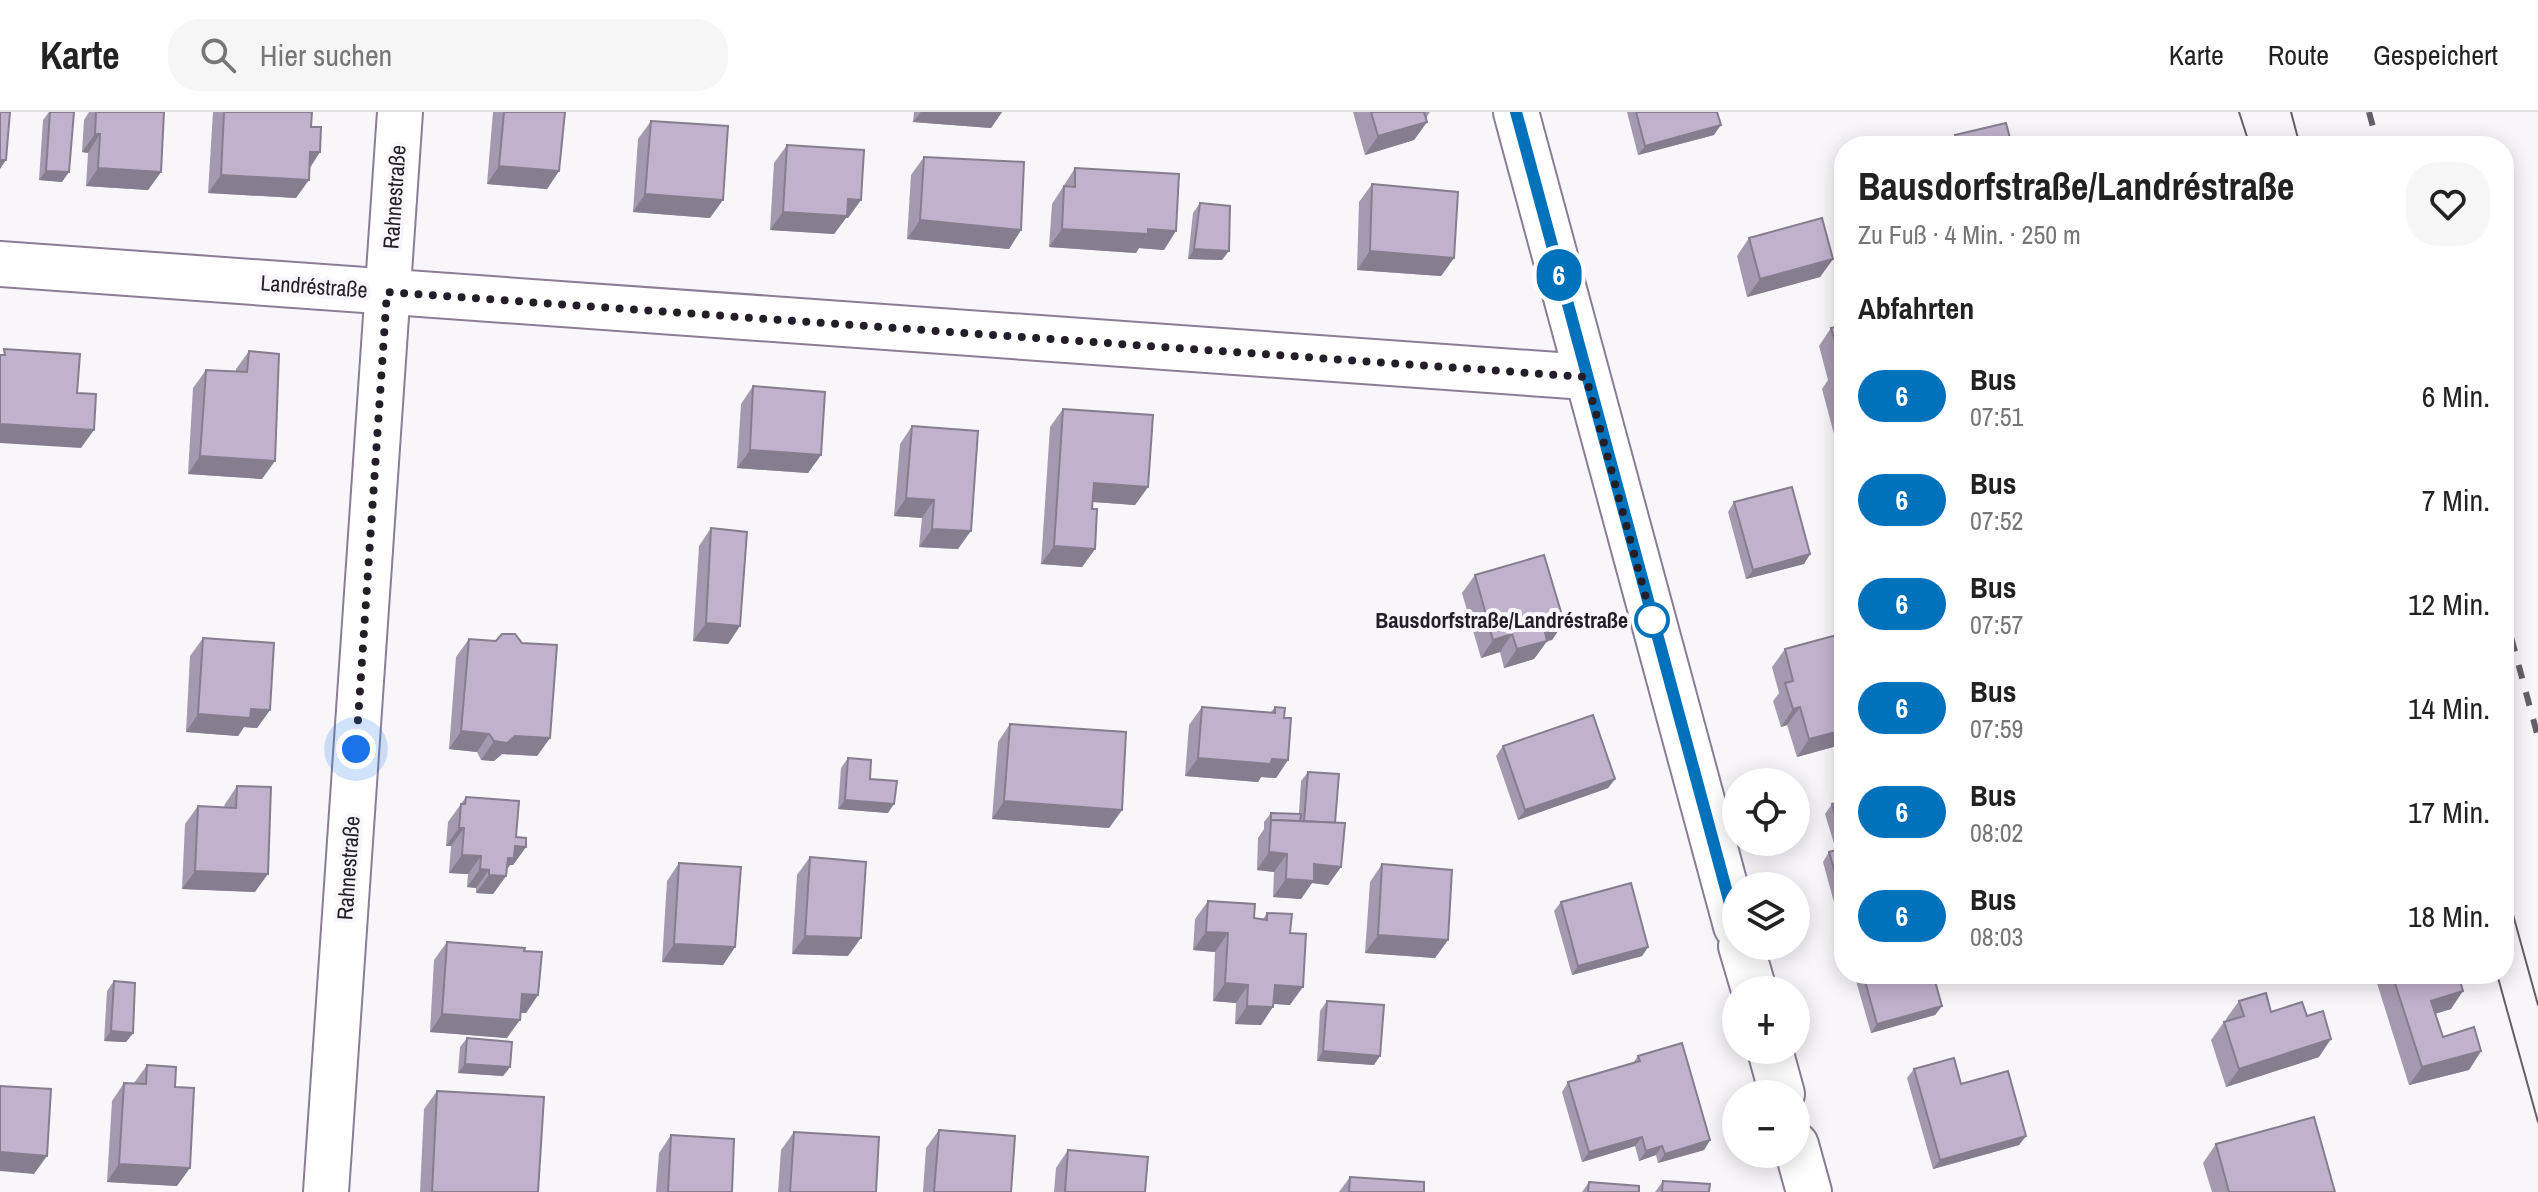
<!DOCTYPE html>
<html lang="de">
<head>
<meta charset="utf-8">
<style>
	:root { --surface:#fff; --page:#f6f6f6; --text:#222; --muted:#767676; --line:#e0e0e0 }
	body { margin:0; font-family:"Archivo Narrow",sans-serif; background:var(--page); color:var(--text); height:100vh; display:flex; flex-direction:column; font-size:30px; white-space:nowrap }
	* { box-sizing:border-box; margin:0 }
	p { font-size:26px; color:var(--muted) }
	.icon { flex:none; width:44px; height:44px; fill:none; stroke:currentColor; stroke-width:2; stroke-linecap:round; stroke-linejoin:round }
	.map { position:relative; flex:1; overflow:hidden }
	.side { position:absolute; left:1834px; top:24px; width:680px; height:848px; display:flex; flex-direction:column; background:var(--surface); border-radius:32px; box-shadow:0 4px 20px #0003 }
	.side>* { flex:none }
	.badge { padding:0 16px; border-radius:26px; font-size:28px; line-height:52px }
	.fabs { position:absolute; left:1722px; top:656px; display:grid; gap:16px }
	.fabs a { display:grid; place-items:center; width:88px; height:88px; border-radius:50%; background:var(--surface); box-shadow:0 4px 20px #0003; font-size:40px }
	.you { position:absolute; width:40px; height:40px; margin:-20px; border:6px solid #fff; border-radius:50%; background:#1a73e8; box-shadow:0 0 0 12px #1a73e833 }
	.map>.badge { position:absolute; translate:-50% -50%; box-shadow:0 0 0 4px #fff }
	h2 { padding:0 24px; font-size:30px; line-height:72px }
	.round { display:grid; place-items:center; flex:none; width:84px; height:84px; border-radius:32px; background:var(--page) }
	.summary { display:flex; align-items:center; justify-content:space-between; height:136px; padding:0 24px }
	h1 { font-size:38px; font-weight:700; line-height:60px }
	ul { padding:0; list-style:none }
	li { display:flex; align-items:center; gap:24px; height:104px; padding:0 24px }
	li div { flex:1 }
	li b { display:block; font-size:30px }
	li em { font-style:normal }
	li .badge { min-width:88px; font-weight:700; text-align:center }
	header { display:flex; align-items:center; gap:48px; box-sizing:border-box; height:112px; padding:0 40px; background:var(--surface); border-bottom:2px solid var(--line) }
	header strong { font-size:38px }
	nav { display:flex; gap:44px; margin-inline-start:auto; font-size:28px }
	.search { width:560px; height:72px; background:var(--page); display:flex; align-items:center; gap:20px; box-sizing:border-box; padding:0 28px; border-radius:32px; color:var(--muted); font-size:30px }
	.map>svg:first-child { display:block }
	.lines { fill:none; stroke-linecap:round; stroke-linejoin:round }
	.minor-casing { stroke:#8a7d95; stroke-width:48 }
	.tertiary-casing { stroke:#8a7d95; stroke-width:48 }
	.minor { stroke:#fff; stroke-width:44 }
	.tertiary { stroke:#fff; stroke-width:44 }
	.tram { stroke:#646068; stroke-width:2 }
	.rail { stroke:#646068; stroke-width:6; stroke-dasharray:14 14; stroke-linecap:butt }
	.wall { fill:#a599af }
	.shaded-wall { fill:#867d8f }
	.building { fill:#c0b2cc; stroke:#867d8f; stroke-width:2 }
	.line-casing { stroke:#fff; stroke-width:18 }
	.line { stroke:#0072bc; stroke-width:12 }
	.walk { stroke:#231e28; stroke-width:8; stroke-dasharray:0 14.4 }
	.stop-dot { fill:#fff; stroke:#0072bc; stroke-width:4 }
	.labels { text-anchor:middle; stroke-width:8; stroke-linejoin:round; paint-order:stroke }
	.street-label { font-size:22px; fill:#231e28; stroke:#f8f6fb }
	.stop-label { font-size:22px; font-weight:bold; fill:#231e28; stroke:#f8f6fb; text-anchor:end }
</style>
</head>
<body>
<header>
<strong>Karte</strong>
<div class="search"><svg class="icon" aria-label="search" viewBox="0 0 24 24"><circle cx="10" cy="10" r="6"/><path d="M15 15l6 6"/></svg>Hier suchen</div>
<nav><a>Karte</a><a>Route</a><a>Gespeichert</a></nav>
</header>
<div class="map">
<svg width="2538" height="1080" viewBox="0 0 2538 1080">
	<rect width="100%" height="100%" fill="#f8f6fb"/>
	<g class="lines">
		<g class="minor-casing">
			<g id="minor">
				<polyline points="0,152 1586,265"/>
				<polyline points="326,1080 400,0"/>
			</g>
		</g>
		<g class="tertiary-casing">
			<g id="tertiary">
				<polyline points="1516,0 1736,814"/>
				<polyline points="1741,834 1754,878"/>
				<polyline points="1770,938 1782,982"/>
				<polyline points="1796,1033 1809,1080"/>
			</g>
		</g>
		<use href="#minor" class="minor"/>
		<use href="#tertiary" class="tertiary"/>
		<g class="tram">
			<polyline points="2239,0 2250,34"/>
			<polyline points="2291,0 2300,34"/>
			<polyline points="2504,770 2538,893"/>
			<polyline points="2497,862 2538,1010"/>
		</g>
		<g class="rail">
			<polyline points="2369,0 2378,34"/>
			<polyline points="2504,499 2538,625"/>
		</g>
	</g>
	<g class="wall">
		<polygon points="49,0 50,0 62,70 39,68 43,8"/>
		<polygon points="89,0 164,0 161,60 148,78 86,74 88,41 82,40 84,8"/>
		<polygon points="213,0 312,0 309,56 296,86 208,81"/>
		<polygon points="493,0 565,0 559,59 547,77 487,72"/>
		<polygon points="914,0 1002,0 991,16 913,10"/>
		<polygon points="1353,0 1430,0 1426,6 1427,10 1414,28 1365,43"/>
		<polygon points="1627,0 1717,0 1714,23 1638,43"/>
		<polygon points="651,9 710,106 633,100 638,27"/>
		<polygon points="1955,23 2012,34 1949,32"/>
		<polygon points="787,33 861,88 848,106 846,106 834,122 770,118 774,51"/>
		<polygon points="924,45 1021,118 1009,137 907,127 911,63"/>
		<polygon points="1075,56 1164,138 1139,136 1136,141 1049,135 1052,92"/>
		<polygon points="1372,72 1454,146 1441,164 1357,158 1359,90"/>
		<polygon points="1200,91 1222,148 1188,147 1193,101"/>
		<polygon points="1749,126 1833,147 1820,165 1747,185 1737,144"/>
		<polygon points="1844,213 1844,320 1834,322 1822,277 1828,268 1819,234 1831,216"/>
		<polygon points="249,239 262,367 188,362 193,276 206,258 236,260 236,257"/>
		<polygon points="753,274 821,343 808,361 737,356 741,292"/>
		<polygon points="1063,297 1148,375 1135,393 1092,390 1095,437 1082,455 1041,452 1050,315"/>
		<polygon points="912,314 958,437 919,435 922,406 894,404 900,332"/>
		<polygon points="1734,390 1810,442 1804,452 1746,467 1728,400"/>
		<polygon points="711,416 740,514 728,532 693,529 699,434"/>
		<polygon points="1475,463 1564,510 1552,528 1547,529 1534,547 1504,556 1500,540 1481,546 1462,481"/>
		<polygon points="1844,521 1844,632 1797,645 1787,613 1781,615 1773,589 1779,581 1772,555 1785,537"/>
		<polygon points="203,526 270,598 257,616 244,615 238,624 186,620 190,544"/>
		<polygon points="469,527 550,626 537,644 502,642 494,649 481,648 477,640 449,637 456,545"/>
		<polygon points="1202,595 1271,600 1275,595 1284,606 1288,648 1276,666 1261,665 1258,670 1185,664 1189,613"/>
		<polygon points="1010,612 1122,698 1109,716 992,707 998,630"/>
		<polygon points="1503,634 1615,667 1608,676 1518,708 1496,644"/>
		<polygon points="848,646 870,667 888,701 838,697 841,656"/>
		<polygon points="1308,660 1335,711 1341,755 1328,773 1312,771 1301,787 1273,785 1274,760 1257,758 1258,726 1264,717 1264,710 1271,701 1299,701 1301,669"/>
		<polygon points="237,674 255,780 182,777 185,712 198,694 224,695 225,692"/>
		<polygon points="466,685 516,725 526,735 513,753 510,753 506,757 506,764 493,782 476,781 476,776 467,775 468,762 449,761 451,734 446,734 448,710"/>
		<polygon points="1844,689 1844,792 1835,794 1823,750 1829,740 1836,738 1825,702 1832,692"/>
		<polygon points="810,745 848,844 792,842 797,763"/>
		<polygon points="679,751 735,835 723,853 662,850 667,769"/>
		<polygon points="1382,752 1448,828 1435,846 1365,841 1370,770"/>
		<polygon points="1208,789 1254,806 1263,807 1267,801 1290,821 1290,893 1274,892 1261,913 1235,912 1236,891 1213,889 1215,840 1193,838 1195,807"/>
		<polygon points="1561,790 1648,835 1642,844 1572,863 1554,799"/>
		<polygon points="447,830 524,839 538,883 526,901 520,901 507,926 430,920 434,848"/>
		<polygon points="1854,862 1933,862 1942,894 1935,903 1871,921"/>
		<polygon points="2058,862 2095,862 2061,871"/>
		<polygon points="2377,862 2458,862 2451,897 2435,902 2443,925 2481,939 2469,958 2409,973 2375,865"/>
		<polygon points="114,869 133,921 126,930 104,929 107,879"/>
		<polygon points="1327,889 1374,953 1317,949 1320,899"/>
		<polygon points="2239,889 2271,900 2307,904 2319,945 2226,975 2211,928 2224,910 2226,909 2226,907"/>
		<polygon points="467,926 510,955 503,964 458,961 460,935"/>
		<polygon points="1638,944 1710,1028 1704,1038 1658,1051 1656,1043 1639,1049 1635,1034 1582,1050 1562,980 1568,970 1633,951"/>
		<polygon points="147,953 175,975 177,1074 107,1070 112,989 124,971 134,971"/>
		<polygon points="1914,957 1961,972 2026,1024 2019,1033 1933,1057 1907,966"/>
		<polygon points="437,979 538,1080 420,1080 424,997"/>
		<polygon points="939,1018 1011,1080 923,1080 926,1036"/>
		<polygon points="794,1020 876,1080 778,1080 781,1038"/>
		<polygon points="671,1023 732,1080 656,1080 659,1041"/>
		<polygon points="2216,1032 2335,1080 2212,1080 2203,1051"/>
		<polygon points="1068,1038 1145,1080 1054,1080 1056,1056"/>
		<polygon points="1350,1065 1424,1080 1339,1080"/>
		<polygon points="1663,1069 1709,1080 1655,1080"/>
		<polygon points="1589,1070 1639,1080 1582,1080"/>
	</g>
	<g class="shaded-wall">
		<polygon points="921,0 1002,0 991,16 913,10"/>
		<polygon points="1427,10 1414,28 1365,43 1378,24"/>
		<polygon points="1721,13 1714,23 1638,43 1645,34"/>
		<polygon points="95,22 100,22 88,41 82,40"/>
		<polygon points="310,40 320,40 308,59"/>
		<polygon points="0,48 6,48 0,57"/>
		<polygon points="499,54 559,59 547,77 487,72"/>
		<polygon points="98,56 161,60 148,78 86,74"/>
		<polygon points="46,59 69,60 62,70 39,68"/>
		<polygon points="221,63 309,68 296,86 208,81"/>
		<polygon points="645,82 723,88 710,106 633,100"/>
		<polygon points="848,87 861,88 848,106 846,106 834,122 770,118 783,100"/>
		<polygon points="920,108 1021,118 1009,137 907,127"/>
		<polygon points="1062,117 1148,117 1176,119 1164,138 1139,136 1136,141 1049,135"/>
		<polygon points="1194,137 1229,139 1222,148 1188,147"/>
		<polygon points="1370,139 1454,146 1441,164 1357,158"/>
		<polygon points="1833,147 1820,165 1747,185 1760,167"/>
		<polygon points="1844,309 1844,320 1834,322"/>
		<polygon points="0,312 94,318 81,336 0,331"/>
		<polygon points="750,338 821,343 808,361 737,356"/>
		<polygon points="200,344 275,349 262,367 188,362"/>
		<polygon points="1094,371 1148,375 1135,393 1081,389"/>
		<polygon points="906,386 934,388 922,406 894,404"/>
		<polygon points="932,417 971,419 958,437 919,435"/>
		<polygon points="1054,434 1095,437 1082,455 1041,452"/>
		<polygon points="1810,442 1804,452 1746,467 1753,458"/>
		<polygon points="1564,510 1552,528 1547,529 1534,547 1504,556 1517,537 1544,516"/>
		<polygon points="706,511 740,514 728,532 693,529"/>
		<polygon points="1512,522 1500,540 1481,546 1493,528"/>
		<polygon points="1800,595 1787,613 1781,615 1793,597"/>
		<polygon points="251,597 270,598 257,616 244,615 238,624 186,620 198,602"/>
		<polygon points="1844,618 1844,632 1797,645 1809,627"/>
		<polygon points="461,619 489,622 477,640 449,637"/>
		<polygon points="515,624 550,626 537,644 502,642 494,649 481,648 494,629"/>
		<polygon points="1198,646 1272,647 1288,648 1276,666 1261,665 1258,670 1185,664"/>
		<polygon points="1615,667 1608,676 1518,708 1525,698"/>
		<polygon points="845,688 894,692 888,701 838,697"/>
		<polygon points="1004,689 1122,698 1109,716 992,707"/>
		<polygon points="459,716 464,716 451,734 446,734"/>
		<polygon points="515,734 526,735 513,753 510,753 502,764 506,764 493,782 476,781 489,763"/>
		<polygon points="1269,740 1287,742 1274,760 1257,758"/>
		<polygon points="462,743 481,744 468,762 449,761"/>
		<polygon points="1314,752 1341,755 1328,773 1312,771 1301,787 1273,785 1286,767"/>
		<polygon points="480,757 489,758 476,776 467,775"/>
		<polygon points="195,759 268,762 255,780 182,777"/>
		<polygon points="1844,784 1844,792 1835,794 1842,785"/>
		<polygon points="1206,820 1228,821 1215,840 1193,838"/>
		<polygon points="1378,823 1448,828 1435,846 1365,841"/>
		<polygon points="805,824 861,826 848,844 792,842"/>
		<polygon points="674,832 735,835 723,853 662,850"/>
		<polygon points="1648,835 1642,844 1572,863 1578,854"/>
		<polygon points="2067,862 2095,862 2061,871"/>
		<polygon points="1225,871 1248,873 1236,891 1213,889"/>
		<polygon points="1275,873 1303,875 1290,893 1262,891"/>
		<polygon points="2463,879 2451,897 2418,907 2431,889"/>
		<polygon points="522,882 538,883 526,901 509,900"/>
		<polygon points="1247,894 1273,895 1261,913 1235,912"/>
		<polygon points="1942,894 1935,903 1871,921 1877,912"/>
		<polygon points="442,902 520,908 507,926 430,920"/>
		<polygon points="111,919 133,921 126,930 104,929"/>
		<polygon points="2331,927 2319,945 2226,975 2239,957"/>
		<polygon points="1323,939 1380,944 1374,953 1317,949"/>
		<polygon points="2481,939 2469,958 2409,973 2422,955"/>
		<polygon points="465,952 510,955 503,964 458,961"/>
		<polygon points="2026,1024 2019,1033 1933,1057 1940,1048"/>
		<polygon points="1642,1025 1635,1034 1582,1050 1589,1040"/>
		<polygon points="1710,1028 1704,1038 1658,1051 1665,1042"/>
		<polygon points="1662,1034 1656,1043 1639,1049 1646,1039"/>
		<polygon points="0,1040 47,1044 34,1062 0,1059"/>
		<polygon points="119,1052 190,1056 177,1074 107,1070"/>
	</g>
	<g class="building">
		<polygon points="0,0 10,0 6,48 0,48"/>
		<polygon points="50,0 74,0 69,60 46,59"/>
		<polygon points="96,0 164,0 161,60 98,56 100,22 95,22"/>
		<polygon points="224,0 312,0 311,15 321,15 320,40 310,40 309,68 221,63"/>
		<polygon points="504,0 565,0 559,59 499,54"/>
		<polygon points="1371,0 1424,0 1427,10 1378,24"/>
		<polygon points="1636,0 1717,0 1721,13 1645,34"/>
		<polygon points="651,9 728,14 723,88 645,82"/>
		<polygon points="2006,11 2012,34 1940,34 1957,30 1955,23"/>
		<polygon points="787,33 864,38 861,88 848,87 847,104 783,100"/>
		<polygon points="924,45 1024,50 1021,118 920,108"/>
		<polygon points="1075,56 1179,62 1176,119 1148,117 1148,122 1062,117 1064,74 1075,75"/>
		<polygon points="1372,72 1458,80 1454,146 1370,139"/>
		<polygon points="1200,91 1230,94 1229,139 1194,137"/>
		<polygon points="1822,106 1833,147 1760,167 1749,126"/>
		<polygon points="1844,213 1844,292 1835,259 1843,257 1831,216"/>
		<polygon points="4,237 80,242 77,281 96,282 94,318 0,312 0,243 5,243"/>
		<polygon points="249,239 279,242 275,349 200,344 206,258 247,260"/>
		<polygon points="753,274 825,280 821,343 750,338"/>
		<polygon points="1063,297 1153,303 1148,375 1094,371 1092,397 1097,397 1095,437 1054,434"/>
		<polygon points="912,314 978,319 971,419 932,417 934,388 906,386"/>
		<polygon points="1792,375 1810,442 1753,458 1734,390"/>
		<polygon points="711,416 747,420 740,514 706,511"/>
		<polygon points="1544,443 1564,510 1544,516 1547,529 1517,537 1512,522 1493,528 1475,463"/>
		<polygon points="1844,521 1844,618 1809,627 1800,595 1793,597 1785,571 1793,569 1785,537"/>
		<polygon points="502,522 515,522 522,531 557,533 550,626 515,624 507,631 494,629 489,622 461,619 469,527 496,529"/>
		<polygon points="203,526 274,531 270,598 251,597 250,606 198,602"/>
		<polygon points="1202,595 1275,601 1275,595 1285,596 1284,606 1291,606 1288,648 1272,647 1270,652 1198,646"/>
		<polygon points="1593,603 1615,667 1525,698 1503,634"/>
		<polygon points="1010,612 1126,620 1122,698 1004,689"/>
		<polygon points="848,646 871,648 870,667 897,669 894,692 845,688"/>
		<polygon points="1308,660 1339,662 1335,711 1304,709"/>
		<polygon points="237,674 271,675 268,762 195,759 198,694 236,696"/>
		<polygon points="466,685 519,689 516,725 526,726 526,735 515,734 514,746 508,746 506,764 489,763 489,758 480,757 481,744 462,743 464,716 459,716 461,692 465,692"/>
		<polygon points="1844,689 1844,736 1832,692"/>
		<polygon points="1271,701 1301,702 1300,709 1271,708"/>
		<polygon points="1271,708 1345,711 1341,755 1314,752 1314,769 1286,767 1287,742 1269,740"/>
		<polygon points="1844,736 1844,784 1842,785 1829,740"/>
		<polygon points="810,745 866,750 861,826 805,824"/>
		<polygon points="679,751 741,755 735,835 674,832"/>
		<polygon points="1382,752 1452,758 1448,828 1378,823"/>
		<polygon points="1631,771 1648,835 1578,854 1561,790"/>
		<polygon points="1208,789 1255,792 1254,806 1267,808 1267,801 1292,802 1290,821 1306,822 1303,875 1275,873 1273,895 1247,894 1248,873 1225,871 1228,821 1206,820"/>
		<polygon points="447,830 525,836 524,839 542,840 538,883 522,882 520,908 442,902"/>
		<polygon points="1863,862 1933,862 1942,894 1877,912"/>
		<polygon points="2392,862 2458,862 2463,879 2431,889 2443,925 2474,915 2481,939 2422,955"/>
		<polygon points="114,869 135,871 133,921 111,919"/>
		<polygon points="2266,881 2271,900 2302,890 2307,904 2323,899 2331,927 2239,957 2224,910 2244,904 2239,889"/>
		<polygon points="1327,889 1384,893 1380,944 1323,939"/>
		<polygon points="467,926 512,930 510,955 465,952"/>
		<polygon points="1682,931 1710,1028 1665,1042 1662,1034 1646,1039 1642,1025 1589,1040 1568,970 1640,949 1638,944"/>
		<polygon points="1954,946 1961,972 2008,959 2026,1024 1940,1048 1914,957"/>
		<polygon points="147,953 176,955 175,975 194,976 190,1056 119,1052 124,971 146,972"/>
		<polygon points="0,974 51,977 47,1044 0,1040"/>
		<polygon points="437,979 544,985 538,1080 432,1080"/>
		<polygon points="2314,1005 2335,1080 2229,1080 2216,1032"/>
		<polygon points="939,1018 1015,1024 1011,1080 934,1080"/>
		<polygon points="794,1020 879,1025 876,1080 790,1080"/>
		<polygon points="671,1023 734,1027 732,1080 668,1080"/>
		<polygon points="1068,1038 1148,1045 1145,1080 1065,1080"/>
		<polygon points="1350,1065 1424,1070 1424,1080 1349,1080"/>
		<polygon points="1663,1069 1710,1072 1709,1080 1662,1080"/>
		<polygon points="1589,1070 1639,1074 1639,1080 1588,1080"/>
	</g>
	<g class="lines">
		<g class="line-casing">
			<polyline id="line" points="1516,0 1736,814"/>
		</g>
		<use href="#line" class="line"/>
		<polyline class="walk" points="356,637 387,180 1586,265 1652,508"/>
	</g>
	<circle class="stop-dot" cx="1652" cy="508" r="16"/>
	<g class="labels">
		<g class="street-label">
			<text transform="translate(394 85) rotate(-86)" y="8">Rahnestraße</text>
			<text transform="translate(314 174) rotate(4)" y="8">Landréstraße</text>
			<text transform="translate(348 756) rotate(-86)" y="8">Rahnestraße</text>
		</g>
		<g class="stop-label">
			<text x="1628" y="516">Bausdorfstraße/Landréstraße</text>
		</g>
	</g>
</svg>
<div class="fabs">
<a><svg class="icon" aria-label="locate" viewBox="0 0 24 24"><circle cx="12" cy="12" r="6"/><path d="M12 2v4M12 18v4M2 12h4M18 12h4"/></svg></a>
<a><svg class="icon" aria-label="layers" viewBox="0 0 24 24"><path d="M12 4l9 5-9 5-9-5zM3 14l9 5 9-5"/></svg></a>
<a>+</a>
<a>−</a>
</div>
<div class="you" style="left:356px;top:637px"></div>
<b class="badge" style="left:1559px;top:163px;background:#0072bc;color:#fff">6</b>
<section class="side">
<div class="summary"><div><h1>Bausdorfstraße/Landréstraße</h1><p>Zu Fuß · 4 Min. · 250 m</p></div><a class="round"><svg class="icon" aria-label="heart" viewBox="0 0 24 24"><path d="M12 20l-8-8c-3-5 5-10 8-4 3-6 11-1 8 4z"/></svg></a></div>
<h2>Abfahrten</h2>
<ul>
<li><span class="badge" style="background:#0072bc;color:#fff">6</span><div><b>Bus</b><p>07:51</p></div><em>6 Min.</em></li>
<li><span class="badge" style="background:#0072bc;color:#fff">6</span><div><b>Bus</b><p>07:52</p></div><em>7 Min.</em></li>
<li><span class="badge" style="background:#0072bc;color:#fff">6</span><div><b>Bus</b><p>07:57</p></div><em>12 Min.</em></li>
<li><span class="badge" style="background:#0072bc;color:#fff">6</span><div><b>Bus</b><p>07:59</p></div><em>14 Min.</em></li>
<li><span class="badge" style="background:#0072bc;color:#fff">6</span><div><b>Bus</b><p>08:02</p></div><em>17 Min.</em></li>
<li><span class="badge" style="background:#0072bc;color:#fff">6</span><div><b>Bus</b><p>08:03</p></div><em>18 Min.</em></li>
</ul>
</section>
</div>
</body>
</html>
